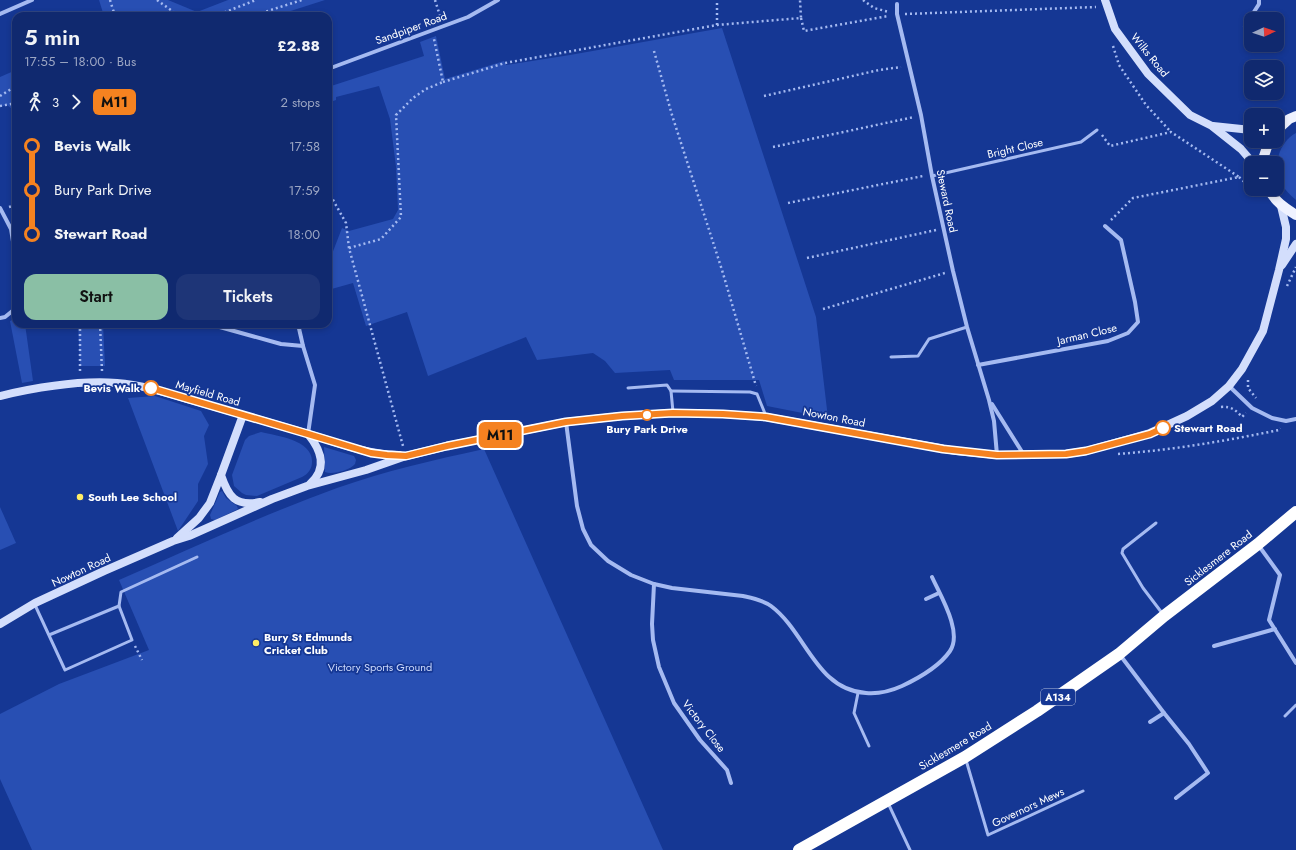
<!DOCTYPE html>
<html lang="en">
<head>
<meta charset="utf-8">
<style>
	:root { --surface:#10296f; --page:#1e3577; --text:#f1f3f6; --muted:#9ca6c3; --line:#304582; --accent:#8abfa5 }
	body { margin:0; font-family:Jost,sans-serif; background:var(--page); color:var(--text); height:100vh; display:flex; flex-direction:column; font-size:15px; white-space:nowrap }
	* { box-sizing:border-box; margin:0 }
	p { font-size:13px; color:var(--muted) }
	.icon { flex:none; width:22px; height:22px; fill:none; stroke:currentColor; stroke-width:2; stroke-linecap:round; stroke-linejoin:round }
	.map { position:relative; flex:1; overflow:hidden }
	.drawer { position:absolute; left:12px; top:12px; width:320px; height:316px; display:flex; flex-direction:column; background:var(--surface); border-radius:12px; box-shadow:0 2px 6px #0003,0 0 0 1px var(--line) }
	.drawer>* { flex:none }
	.badge { padding:0 8px; border-radius:6px; font-size:14px; line-height:26px }
	.needle { width:26px; rotate:87deg }
	.buttons { position:absolute; left:1244px; top:12px; display:grid; gap:8px }
	.buttons a { display:grid; place-items:center; width:40px; height:40px; border-radius:8px; background:var(--surface); box-shadow:0 2px 6px #0003,0 0 0 1px var(--line); font-size:20px }
	.map>.badge { position:absolute; translate:-50% -50%; box-shadow:0 0 0 2px #fff }
	.legs { display:flex; align-items:center; gap:6px; height:44px; padding:0 12px; font-size:13px }
	.legs p { margin-inline-start:auto }
	.head { display:flex; align-items:center; justify-content:space-between; height:68px; padding:0 12px }
	h1 { font-size:22px; font-weight:600; line-height:30px }
	.action { display:flex; gap:8px; margin-top:auto; padding:8px 12px }
	.action a { flex:1; height:46px; border-radius:12px; background:var(--accent); color:#111; font-size:16px; font-weight:600; line-height:46px; text-align:center }
	.action a+a { background:var(--page); color:var(--text) }
	ul { padding:0 12px; list-style:none }
	li { display:flex; align-items:center; gap:14px; height:44px; font-size:15px }
	li i { display:grid; place-items:center; width:6px; height:100%; margin:0 5px; background:currentColor }
	li i::after { content:''; width:10px; height:10px; margin:-5px; border:3px solid; border-radius:50%; background:var(--surface) }
	li p { margin-inline-start:auto }
	li:first-child i { background:linear-gradient(#0000 50%,currentColor 0) }
	li:last-child i { background:linear-gradient(currentColor 50%,#0000 0) }
	.map>svg:first-child { display:block }
	.green { fill:#284fb3 }
	.lines { fill:none; stroke-linecap:round; stroke-linejoin:round }
	.path { stroke:#a5baf1; stroke-width:2.5; stroke-dasharray:2 3; stroke-linecap:butt }
	.lane { stroke:#a5baf1; stroke-width:3 }
	.street { stroke:#a5baf1; stroke-width:4 }
	.secondary { stroke:#d3defc; stroke-width:8 }
	.primary { stroke:#eff2ff; stroke-width:10 }
	.highway { stroke:#fff; stroke-width:12 }
	.line-1-casing { stroke:#fff; stroke-width:9 }
	.line-1 { stroke:#f58220; stroke-width:6 }
	.stop-1-dot { fill:#fff; stroke:#f58220; stroke-width:2 }
	.poi-dot { fill:#ffed65; stroke:#153794; stroke-width:1.5 }
	.labels { text-anchor:middle; stroke-width:3.5; stroke-linejoin:round; paint-order:stroke }
	.shield { fill:#153794; stroke:#b9c3df; stroke-width:1 }
	.shield-label { font-size:10px; font-weight:bold; fill:#fff }
	.street-label { font-size:11px; fill:#fff; stroke:#153794 }
	.stop-label { font-size:11px; font-weight:bold; fill:#fff; stroke:#153794; text-anchor:end }
	.poi-label { font-size:11px; font-weight:bold; fill:#fff; stroke:#153794; text-anchor:start }
	.park-label { font-size:11px; fill:#ccd9fc; stroke:#153794 }
</style>
</head>
<body>
<div class="map">
<svg width="1296" height="850" viewBox="0 0 1296 850">
	<rect width="100%" height="100%" fill="#153794"/>
	<g class="green">
		<polygon points="99,0 168,0 197,12 228,0 325,0 275,16 104,16"/>
		<polygon points="722,28 816,317 828,418 767,406 759,380 674,380 670,370 615,373 605,361 593,353 537,360 526,337 428,376 407,312 366,326 353,283 328,290 328,253 332,254 342,228 349,231 393,219 398,210 396,167 390,119 379,86 336,97 336,100 328,103 328,87 424,56 420,42 436,36 445,79 504,61 506,65 570,55"/>
		<polygon points="16,70 16,112 7,105 0,107 0,77"/>
		<path d="M1296 133V200C1290 195 1285 190 1281 183 1272 166 1279 142 1296 133Z"/>
		<polygon points="16,318 16,324 25,324 33,381 22,383 10,321"/>
		<polygon points="78,324 103,324 105,366 80,366"/>
		<polygon points="155,396 201,411 209,425 204,436 208,464 198,484 198,501 178,531 128,398"/>
		<path d="M261 432C277 436 313 440 312 462 312 469 308 474 302 477L257 496 246 495 242 493 234 486 232 475 245 440 249 436Z"/>
		<path d="M324 447 354 456 356 460 355 464C350 470 333 475 325 472Z"/>
		<path d="M484 449 663 850H32L0 779V714L59 684 149 650 119 580C191 548 263 515 337 488 385 471 434 460 484 449Z"/>
		<polygon points="222,491 226,498 237,506 238,509 215,520 211,519 210,515 220,492"/>
		<polygon points="0,507 16,543 0,550"/>
	</g>
	<g class="lines">
		<g class="path">
			<polyline points="110,0 115,16"/>
			<polyline points="157,0 179,16"/>
			<polyline points="435,0 441,19"/>
			<polyline points="863,0 874,8 889,12"/>
			<polyline points="905,14 1096,7"/>
			<polyline points="215,16 256,0"/>
			<polyline points="252,16 302,0"/>
			<polyline points="801,18 804,31 888,16"/>
			<polyline points="717,25 717,0"/>
			<polyline points="1113,46 1119,65 1146,105 1171,132"/>
			<polyline points="654,51 672,115 722,270 756,386"/>
			<polyline points="443,82 505,63 717,25 801,18 800,0"/>
			<polyline points="0,96 16,86"/>
			<polyline points="764,96 879,70 901,67"/>
			<polyline points="0,106 11,104 16,107"/>
			<polyline points="1102,135 1110,146 1171,132 1239,177 1133,198 1111,220"/>
			<polyline points="773,147 914,117"/>
			<polyline points="1239,177 1251,188"/>
			<polyline points="1252,189 1259,196"/>
			<polyline points="328,191 346,223 349,248 403,446"/>
			<polyline points="788,203 923,176"/>
			<polyline points="9,207 16,205"/>
			<polyline points="349,248 381,239 401,217 396,115 413,98 426,89 443,82 434,39"/>
			<polyline points="807,258 936,230"/>
			<polyline points="1287,286 1296,267"/>
			<polyline points="823,309 945,273"/>
			<polyline points="80,324 80,372"/>
			<polyline points="100,324 102,371"/>
			<polyline points="1248,380 1248,388 1256,398"/>
			<path d="M1221 407C1231 406 1236 410 1242 417L1246 413"/>
			<path d="M1118 454C1172 450 1225 441 1279 430L1280 428"/>
			<polyline points="135,646 142,660"/>
		</g>
		<g class="lane">
			<polyline points="932,176 1081,142 1097,130"/>
			<polyline points="891,357 918,356 929,339 967,327"/>
			<polyline points="628,388 667,385 671,391 673,412"/>
			<polyline points="671,391 750,392 757,394 766,416"/>
			<polyline points="1156,523 1123,549 1122,553 1143,588 1162,613"/>
			<polyline points="35,605 65,670 132,640 119,606 49,635"/>
			<polyline points="119,606 121,592 197,557"/>
			<polyline points="858,693 854,713 869,746"/>
			<polyline points="1285,716 1296,705"/>
			<polyline points="966,760 988,835 1083,791"/>
			<polyline points="888,803 910,850"/>
		</g>
		<g class="street">
			<polyline points="897,4 897,14 921,115 932,176 953,271 967,327 989,400 994,421 997,455"/>
			<polyline points="0,14 32,0"/>
			<polyline points="1245,26 1259,4 1259,0"/>
			<polyline points="328,69 468,17 498,0"/>
			<polyline points="0,208 11,229 14,248 16,278"/>
			<polyline points="0,318 5,317 16,308"/>
			<polyline points="209,324 281,344 303,346"/>
			<polyline points="298,324 303,346 315,385 308,434"/>
			<polyline points="978,365 1108,341 1128,333 1138,322 1135,302 1121,240 1105,226"/>
			<polyline points="1229,386 1252,408 1272,418 1286,421 1296,419"/>
			<polyline points="992,404 1024,455"/>
			<path d="M566 422 577 506 583 529 591 545 608 561 631 575 654 584 672 588 743 596C752 598 763 600 771 606 806 632 816 690 866 693 878 694 891 691 902 686 919 678 939 667 950 651 963 632 940 595 932 577"/>
			<polyline points="1259,546 1280,575 1269,620 1296,663"/>
			<polyline points="654,584 652,624 653,640 659,667 674,703 700,740 727,770 731,783"/>
			<polyline points="926,599 939,593"/>
			<polyline points="1214,646 1275,629"/>
			<polyline points="1120,655 1164,713 1150,722"/>
			<polyline points="1164,713 1189,744 1208,773 1176,798"/>
		</g>
		<g class="secondary">
			<polyline points="1105,0 1115,29 1148,74 1190,115 1212,126 1241,149 1253,163"/>
			<polyline points="1213,126 1251,130"/>
			<polyline points="1282,265 1296,244"/>
			<path d="M0 396C38 387 78 380 117 383 143 385 167 393 191 400 228 411 265 421 302 432 334 441 365 455 399 455"/>
			<path d="M243 415 221 475C228 496 235 507 260 502"/>
			<path d="M308 434C321 450 328 468 310 484"/>
			<polyline points="177,538 199,518 210,503 221,475"/>
			<polyline points="0,624 35,603 104,571 173,541 189,536 272,499 307,486 366,470 406,456 447,446 566,422 622,416 673,413 723,414 766,417 956,451 997,455 1066,454 1086,451 1150,433 1187,416 1212,401 1229,386 1242,369 1263,331 1279,270 1286,239 1286,227 1281,206"/>
		</g>
		<g class="primary">
			<polyline points="1277,130 1289,119 1296,116"/>
			<polyline points="1264,163 1263,159 1269,141"/>
			<path d="M1269 189C1274 201 1285 208 1296 215"/>
		</g>
		<polyline class="highway" points="799,850 965,757 1037,711 1119,654 1164,616 1258,544 1296,512"/>
	</g>
	<g class="lines">
		<g class="line-1-casing">
			<polyline id="line-1" points="151,388 308,434 371,453 387,455 406,456 447,446 566,422 622,416 673,413 723,414 766,417 943,449 997,455 1066,454 1086,451 1150,434 1163,428"/>
		</g>
		<use href="#line-1" class="line-1"/>
	</g>
	<g class="stop-1-dot">
		<circle cx="151" cy="388" r="7"/>
		<circle cx="647" cy="415" r="5"/>
		<circle cx="1163" cy="428" r="7"/>
	</g>
	<g class="poi-dot">
		<circle cx="80" cy="497" r="4"/>
		<circle cx="256" cy="643" r="4"/>
	</g>
	<g class="labels">
		<rect class="shield" x="1041" y="689" width="34" height="16" rx="3"/>
		<g class="shield-label">
			<text x="1058" y="701">A134</text>
		</g>
		<g class="street-label">
			<text transform="translate(411 28) rotate(-20)" y="4">Sandpiper Road</text>
			<text transform="translate(1150 55) rotate(51)" y="4">Wilks Road</text>
			<text transform="translate(1015 148) rotate(-13)" y="4">Bright Close</text>
			<text transform="translate(947 201) rotate(78)" y="4">Steward Road</text>
			<text transform="translate(1087 334) rotate(-13)" y="4">Jarman Close</text>
			<text transform="translate(208 393) rotate(16)" y="4">Mayfield Road</text>
			<text transform="translate(834 417) rotate(11)" y="4">Nowton Road</text>
			<text transform="translate(1218 558) rotate(-38)" y="4">Sicklesmere Road</text>
			<text transform="translate(81 570) rotate(-25)" y="4">Nowton Road</text>
			<text transform="translate(704 726) rotate(52)" y="4">Victory Close</text>
			<text transform="translate(955 746) rotate(-31)" y="4">Sicklesmere Road</text>
			<text transform="translate(1028 807) rotate(-25)" y="4">Governors Mews</text>
		</g>
		<g class="stop-label">
			<text x="140" y="392">Bevis Walk</text>
			<text x="1174" y="432" text-anchor="start">Stewart Road</text>
			<text x="647" y="433" text-anchor="middle">Bury Park Drive</text>
		</g>
		<g class="poi-label">
			<text x="88" y="501">South Lee School</text>
			<text x="264" y="641">Bury St Edmunds<tspan x="264" dy="13">Cricket Club</tspan></text>
		</g>
		<g class="park-label">
			<text x="380" y="671">Victory Sports Ground</text>
		</g>
	</g>
</svg>
<div class="buttons">
<a><svg class="needle" viewBox="-14 -14 28 28"><path d="M0-13l5 13h-10z" fill="#e53935"/><path d="M0 13l5-13h-10z" fill="#9ca6c3"/></svg></a>
<a><svg class="icon" aria-label="layers" viewBox="0 0 24 24"><path d="M12 4l9 5-9 5-9-5zM3 14l9 5 9-5"/></svg></a>
<a>+</a>
<a>−</a>
</div>
<b class="badge" style="left:500px;top:435px;background:#f58220;color:#111">M11</b>
<section class="drawer">
<div class="head"><div><h1>5 min</h1><p>17:55 – 18:00 · Bus</p></div><b>£2.88</b></div>
<div class="legs"><svg class="icon" aria-label="walk" viewBox="0 0 24 24"><circle cx="13" cy="4" r="2"/><path d="M13 8l-2 6 4 7M11 14l-3 7M7 12l3-4h3l4 4"/></svg>3<svg class="icon" aria-label="forward" viewBox="0 0 24 24"><path d="M9 5l7 7-7 7"/></svg><b class="badge" style="background:#f58220;color:#111">M11</b><p>2 stops</p></div>
<ul>
<li><i style="color:#f58220"></i><b>Bevis Walk</b><p>17:58</p></li>
<li><i style="color:#f58220"></i><span>Bury Park Drive</span><p>17:59</p></li>
<li><i style="color:#f58220"></i><b>Stewart Road</b><p>18:00</p></li>
</ul>
<div class="action"><a>Start</a><a>Tickets</a></div>
</section>
</div>
</body>
</html>
